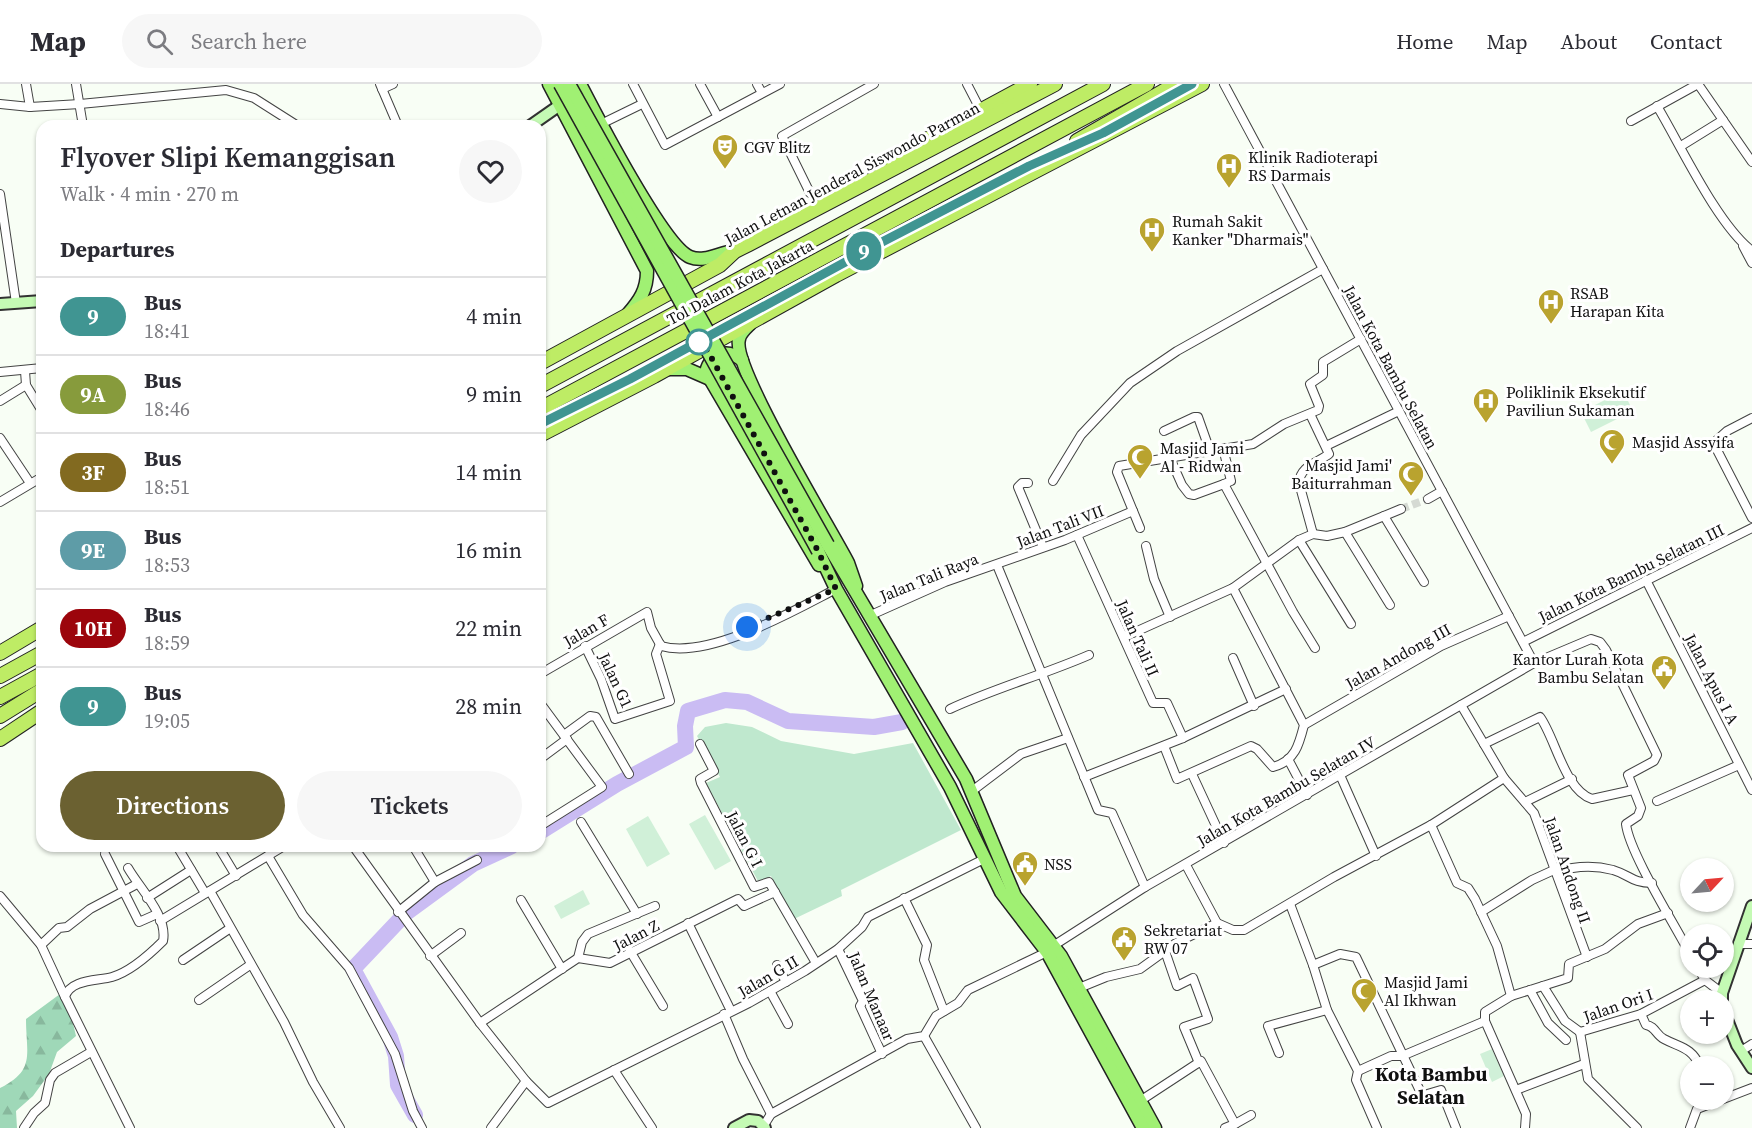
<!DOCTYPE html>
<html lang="en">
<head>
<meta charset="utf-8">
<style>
	:root { --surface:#fff; --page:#f7f7f7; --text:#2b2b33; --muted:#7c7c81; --line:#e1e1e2; --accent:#6b6131 }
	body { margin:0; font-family:"Source Serif 4",serif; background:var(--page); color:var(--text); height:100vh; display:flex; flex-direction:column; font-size:22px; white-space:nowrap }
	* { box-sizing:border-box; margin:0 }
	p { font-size:20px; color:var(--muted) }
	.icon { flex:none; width:33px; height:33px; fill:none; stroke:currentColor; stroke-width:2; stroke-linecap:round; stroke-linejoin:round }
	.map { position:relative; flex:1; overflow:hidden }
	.panel { position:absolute; left:36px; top:36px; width:510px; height:732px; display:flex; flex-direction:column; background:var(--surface); border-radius:18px; box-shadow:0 2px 4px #0004 }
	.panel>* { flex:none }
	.badge { padding:0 12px; border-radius:20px; font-size:21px; line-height:39px }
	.needle { width:39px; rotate:64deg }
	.controls { position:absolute; left:1680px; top:774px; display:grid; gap:12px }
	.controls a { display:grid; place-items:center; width:54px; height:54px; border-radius:50%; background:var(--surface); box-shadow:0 2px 4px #0004; font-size:30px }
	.you { position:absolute; width:30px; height:30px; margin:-15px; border:4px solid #fff; border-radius:50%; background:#1a73e8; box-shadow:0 0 0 9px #1a73e833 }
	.map>.badge { position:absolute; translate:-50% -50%; box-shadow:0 0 0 3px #fff }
	h2 { padding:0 24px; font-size:22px; line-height:54px }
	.round { display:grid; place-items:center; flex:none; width:63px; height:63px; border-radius:32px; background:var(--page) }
	.headline { display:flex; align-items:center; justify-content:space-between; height:102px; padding:0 24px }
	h1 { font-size:28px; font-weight:600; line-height:45px }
	.action { display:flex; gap:12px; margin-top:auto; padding:12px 24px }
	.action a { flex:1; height:69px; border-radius:36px; background:var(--accent); color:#fff; font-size:24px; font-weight:600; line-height:69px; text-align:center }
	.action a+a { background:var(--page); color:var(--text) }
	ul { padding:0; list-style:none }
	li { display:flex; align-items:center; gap:18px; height:78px; padding:0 24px; border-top:2px solid var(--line) }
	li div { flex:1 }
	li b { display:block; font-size:22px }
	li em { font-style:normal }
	li .badge { min-width:66px; font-weight:700; text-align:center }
	header { display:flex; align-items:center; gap:36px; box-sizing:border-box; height:84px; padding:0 30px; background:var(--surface); border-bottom:2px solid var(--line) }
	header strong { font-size:28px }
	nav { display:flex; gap:33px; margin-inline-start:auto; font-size:21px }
	.search { width:420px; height:54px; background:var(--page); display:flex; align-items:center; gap:15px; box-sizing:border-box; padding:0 21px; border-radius:33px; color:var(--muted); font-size:22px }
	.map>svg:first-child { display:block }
	.grass { fill:#bfe8ce }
	.forest { fill:url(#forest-firs) }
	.pitch { fill:#d0f0d8 }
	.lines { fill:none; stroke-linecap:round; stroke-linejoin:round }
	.river { stroke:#cabcf3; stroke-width:16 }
	.street-tunnel { stroke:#d5dad3; stroke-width:8; stroke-dasharray:8 4; stroke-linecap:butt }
	.street-casing { stroke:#434343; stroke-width:10 }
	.secondary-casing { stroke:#323232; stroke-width:14 }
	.primary-casing { stroke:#212121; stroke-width:15 }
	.highway-casing { stroke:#212121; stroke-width:16 }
	.street { stroke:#fff; stroke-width:8 }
	.secondary { stroke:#c4fab4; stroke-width:10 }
	.primary { stroke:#a0f073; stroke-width:12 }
	.highway { stroke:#beec65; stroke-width:14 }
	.primary-bridge-casing { stroke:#212121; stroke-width:15; stroke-linecap:butt }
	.primary-bridge { stroke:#a0f073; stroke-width:12 }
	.line-casing { stroke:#fff; stroke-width:14 }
	.line { stroke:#409592; stroke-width:9 }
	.walk { stroke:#101010; stroke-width:6; stroke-dasharray:0 10.8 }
	.stop-dot { fill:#fff; stroke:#409592; stroke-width:3 }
	.labels { text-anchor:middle; stroke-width:6; stroke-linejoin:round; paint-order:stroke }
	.poi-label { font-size:16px; fill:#101010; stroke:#fff; text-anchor:start }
	.street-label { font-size:16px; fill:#101010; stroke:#fff }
	.quarter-label { font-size:20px; font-weight:bold; fill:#101010; stroke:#fff }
</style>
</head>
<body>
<header>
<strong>Map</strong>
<div class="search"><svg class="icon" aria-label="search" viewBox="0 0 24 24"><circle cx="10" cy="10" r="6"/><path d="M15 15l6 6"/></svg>Search here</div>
<nav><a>Home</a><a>Map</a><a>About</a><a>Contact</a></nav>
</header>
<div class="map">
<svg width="1752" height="1044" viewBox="0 0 1752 1044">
	<defs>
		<pattern id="forest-firs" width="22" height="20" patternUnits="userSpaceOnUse" patternTransform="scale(1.5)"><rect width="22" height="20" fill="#9fd8b8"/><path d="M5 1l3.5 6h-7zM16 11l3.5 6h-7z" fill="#88b89d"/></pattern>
	</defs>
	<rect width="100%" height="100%" fill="#f8fef5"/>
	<polygon class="grass" points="726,639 752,643 781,657 854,670 913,659 961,746 841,806 842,812 794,835 771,792 759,799 706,699 720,693 697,652 705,643"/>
	<path class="forest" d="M60 910 67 914 76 952 57 968 49 990 33 1012 16 1027 17 1044H0V1004C36 986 26 970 26 935Z"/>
	<g class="pitch">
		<polygon points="1623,307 1633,327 1591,348 1581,328"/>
		<polygon points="705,731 731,777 715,786 689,740"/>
		<polygon points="648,732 670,770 647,783 626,745"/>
		<polygon points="583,806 590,820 561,835 554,822"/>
		<polygon points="1492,965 1504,992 1492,998 1480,970"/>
	</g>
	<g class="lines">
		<g class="river">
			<polyline points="540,748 617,700 686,663 685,642 688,627 725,616 747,618 788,637 874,643 902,638"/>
			<polyline points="415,1031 398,1001 396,972 390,953 353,885 406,829 473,780 512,762"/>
		</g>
		<polyline class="street-tunnel" points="1401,425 1428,415"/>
		<g class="street-casing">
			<g id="street">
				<polyline points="26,0 30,23"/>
				<polyline points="76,0 83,42"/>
				<polyline points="380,0 398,42"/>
				<polyline points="633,0 665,61 780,0"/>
				<polyline points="700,0 718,33"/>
				<polyline points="757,0 762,9"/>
				<polyline points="967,0 981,27"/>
				<polyline points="1224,0 1534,579"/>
				<polyline points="382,5 393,0"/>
				<polyline points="0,20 30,23 80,20 226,6 254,14 298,42"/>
				<path d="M1657 22C1681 62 1717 140 1752 167"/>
				<polyline points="1631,37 1698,0 1752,78"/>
				<polyline points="601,40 642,20"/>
				<polyline points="1681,62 1723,36"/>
				<polyline points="810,109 782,52 874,0"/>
				<polyline points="0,110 16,219"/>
				<polyline points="1743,162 1752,179"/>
				<polyline points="25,287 26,301 42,327"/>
				<polyline points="0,288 42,284"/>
				<polyline points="0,317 26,301"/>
				<path d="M1310 330 1329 370C1317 379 1300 382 1299 399L1313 450"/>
				<polyline points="1752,334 1727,347 1717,356 1716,364 1752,434"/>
				<polyline points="1164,347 1194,333 1198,333 1210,367"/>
				<polyline points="0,354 30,399"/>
				<polyline points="1326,362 1399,327"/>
				<polyline points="1223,364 1231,397 1224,400 1293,528 1315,564"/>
				<polyline points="1170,374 1182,401 1189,410 1194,411 1224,400"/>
				<polyline points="1053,397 1081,351 1130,299 1177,267 1323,185"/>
				<polyline points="1028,399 1022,399 1018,403 1043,463"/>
				<polyline points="1428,415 1442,407"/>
				<polyline points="0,418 42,393"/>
				<polyline points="1384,432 1424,498"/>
				<polyline points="1140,444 1117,388 1119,382 1253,360 1284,340 1318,326 1319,322 1310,300 1323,291 1323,278 1361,255"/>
				<polyline points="1345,448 1390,521"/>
				<polyline points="1077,451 1153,619 1167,619 1183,654"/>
				<polyline points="1299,456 1351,540"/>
				<polyline points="1146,462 1154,495 1170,533"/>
				<polyline points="997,481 1098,726 1112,729 1145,803"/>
				<polyline points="1646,496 1752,706"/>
				<polyline points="871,531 945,498 1065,456 1133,427"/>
				<polyline points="1124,553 1233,504 1299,456 1313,450 1327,452 1345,448 1401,425"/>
				<polyline points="1523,558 1752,444"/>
				<polyline points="585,562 601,595 615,635 670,617 656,570 660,560"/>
				<polyline points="1233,574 1254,622"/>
				<path d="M540 590 647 528 651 544 661 562C709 576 795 526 836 505"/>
				<polyline points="540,619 602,703 540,742"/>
				<polyline points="1461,621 1504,694 1534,729 1587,873"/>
				<path d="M950 625C995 604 1043 591 1089 571"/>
				<polyline points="1304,641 1441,562 1509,532"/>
				<polyline points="564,651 590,632 596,633 629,690"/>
				<polyline points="700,660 714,687 700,695 701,699 754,803 769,798 816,879"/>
				<path d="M1484 660 1540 633C1555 653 1565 707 1592 715L1633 706"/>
				<path d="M1164 662 1177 695 1251 662 1257 665 1273 683C1295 677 1299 661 1304 641L1233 504"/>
				<polyline points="540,675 567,655"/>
				<polyline points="1288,675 1307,711"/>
				<polyline points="1192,690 1224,759"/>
				<polyline points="1340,691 1376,772"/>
				<polyline points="1084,693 1183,654 1286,605"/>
				<polyline points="972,707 1021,670 1068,654"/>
				<polyline points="1657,717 1739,681"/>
				<polyline points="1525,718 1572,695"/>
				<polyline points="581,738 637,830"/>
				<polyline points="1431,741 1457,799 1468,804 1475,815 1497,862 1511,912"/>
				<polyline points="177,762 205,809"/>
				<polyline points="218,762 236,792"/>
				<polyline points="353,762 480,939 526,997 548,1019 749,919 805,887 838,865 862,843 868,833 984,775"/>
				<polyline points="413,762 435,798"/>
				<polyline points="105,770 139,838 157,830"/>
				<polyline points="268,772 303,831 349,884 395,970 413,1027 422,1044"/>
				<polyline points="1186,781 1217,839 1233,846 1244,846 1334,793 1431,741 1504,694"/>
				<path d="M128 784C140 805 168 832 163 857 150 870 129 888 112 893 98 897 70 895 65 913L130 1044"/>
				<path d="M1557 788C1575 782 1593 781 1613 786 1630 791 1632 799 1652 799"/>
				<polyline points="210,807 284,938 313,998 340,1044"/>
				<polyline points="0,812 41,861 65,913"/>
				<polyline points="147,814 191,786"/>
				<polyline points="904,814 927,861 924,876 944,927"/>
				<polyline points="521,816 562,885"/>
				<polyline points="1290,820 1313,881 1327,926 1358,987 1356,996 1377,1044"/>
				<polyline points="398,828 435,798 477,776"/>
				<polyline points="1481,828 1532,796 1556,785"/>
				<polyline points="160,837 284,762"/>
				<polyline points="688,839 731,927"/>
				<polyline points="1738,860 1752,860"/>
				<polyline points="41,861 59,844 67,843 90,825 137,800"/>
				<path d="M1053 862 1145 803 1534 579 1591 555 1600 558 1606 566 1657 671 1654 677 1628 691 1641 724 1638 732 1626 740C1629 768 1675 841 1690 870"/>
				<polyline points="838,865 863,917 860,922 882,970"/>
				<polyline points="630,867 663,922"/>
				<polyline points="1165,867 1177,902 1193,894 1208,935 1184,943 1199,979"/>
				<polyline points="430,872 461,849"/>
				<polyline points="578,874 582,858 588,850 655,822"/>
				<polyline points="183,876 229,845"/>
				<polyline points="777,881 786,898"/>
				<polyline points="1313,881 1340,870 1356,873 1421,1009 1424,1011 1441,1006 1456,1044"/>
				<polyline points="1698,884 1705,896 1722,909"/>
				<polyline points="1543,902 1565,937 1580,948"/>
				<polyline points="1079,904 1106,893 1140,885 1176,859 1217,839"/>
				<polyline points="1530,906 1548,939 1566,956"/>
				<polyline points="770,907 788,940"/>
				<polyline points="199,916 250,881"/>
				<polyline points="724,930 743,975 771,1030"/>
				<path d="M1641 930 1646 941C1655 942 1656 951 1664 955 1681 964 1691 963 1700 982"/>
				<polyline points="480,939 578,874 610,879 738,815 744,822 775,808"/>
				<polyline points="1580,948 1641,930 1705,896"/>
				<polyline points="1580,948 1588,995 1637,1044"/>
				<polyline points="924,952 976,1044"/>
				<polyline points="1741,967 1752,960"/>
				<polyline points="1279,969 1268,942 1327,926"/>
				<polyline points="614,986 652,1044"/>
				<polyline points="1358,987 1391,972 1402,972 1485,937"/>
				<polyline points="1516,1006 1584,980"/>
				<polyline points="1140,1017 1201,977 1235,1040 1251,1031"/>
				<polyline points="764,1041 771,1030 907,955 924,952 936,932 958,919 968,906 1047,868"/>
				<polyline points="24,1044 34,1029 45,1019 50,996 55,989 91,968"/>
				<polyline points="491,1044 526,997"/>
				<polyline points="1225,1044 1235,1040"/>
				<polyline points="1525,1044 1526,1030 1485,937 1485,928 1511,912 1568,894 1569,880 1605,865 1638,840 1668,829"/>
				<polyline points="1690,1044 1697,1025 1752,1004"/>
			</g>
		</g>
		<g class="secondary-casing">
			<g id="secondary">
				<polyline points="530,42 560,21"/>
				<polyline points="0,220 42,217"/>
				<polyline points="1722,916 1722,909 1752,822"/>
				<polyline points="1724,928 1737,961 1752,984"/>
				<polyline points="734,1044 749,1036 758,1037 765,1044"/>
			</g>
		</g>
		<g class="primary-casing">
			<g id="primary">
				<path d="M549 0 647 187C647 206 640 216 628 230"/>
				<path d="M580 0C596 31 664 163 690 173 705 179 720 168 735 167"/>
				<path d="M750 240C746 244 740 249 739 255 731 283 830 444 848 479L856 502"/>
				<path d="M742 276C727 264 711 269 706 288L819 481"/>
				<polyline points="669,285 687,285 710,295"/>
				<polyline points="828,461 966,695 1015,812 1061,872 1155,1044"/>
				<polyline points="818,467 836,505 950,703 1001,808 1047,868 1143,1044"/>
			</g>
		</g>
		<g class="highway-casing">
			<g id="highway">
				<polyline points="1077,57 1176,0"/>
				<polyline points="891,75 1030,0"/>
				<polyline points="540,279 720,181 735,167 749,160 1055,0"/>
				<polyline points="540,302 1103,0"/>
				<polyline points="540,325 1147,0"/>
				<polyline points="540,351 654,292 836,191 1202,0"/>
				<polyline points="0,569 42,544"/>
				<polyline points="0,592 42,569"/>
				<polyline points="0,613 42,590"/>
				<polyline points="0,632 42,606"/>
				<polyline points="0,655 42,627"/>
			</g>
		</g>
		<use href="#street" class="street"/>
		<use href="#secondary" class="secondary"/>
		<use href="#primary" class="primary"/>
		<use href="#highway" class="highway"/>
		<g class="primary-bridge-casing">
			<g id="primary-bridge">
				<polyline points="560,0 818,467"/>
				<polyline points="569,0 828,461"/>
			</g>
		</g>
		<use href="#primary-bridge" class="primary-bridge"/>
	</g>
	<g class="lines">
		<g class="line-casing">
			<polyline id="line" points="540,340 630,295 884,157 1029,82 1103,49 1192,0"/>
		</g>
		<use href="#line" class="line"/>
		<polyline class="walk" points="699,258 706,264 818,467 836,505 747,543"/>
	</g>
	<defs>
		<g id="theatre-pin" transform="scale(1.35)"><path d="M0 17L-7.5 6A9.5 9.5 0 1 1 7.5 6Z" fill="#b9a32f" stroke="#fff"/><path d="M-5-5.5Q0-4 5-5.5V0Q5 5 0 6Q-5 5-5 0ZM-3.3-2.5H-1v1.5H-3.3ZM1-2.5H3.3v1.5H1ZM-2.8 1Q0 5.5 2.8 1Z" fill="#fff"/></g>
		<g id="hospital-pin" transform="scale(1.35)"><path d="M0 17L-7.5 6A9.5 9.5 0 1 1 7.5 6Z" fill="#b9a32f" stroke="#fff"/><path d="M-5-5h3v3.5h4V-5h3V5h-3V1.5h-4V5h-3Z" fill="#fff"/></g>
		<g id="mosque-pin" transform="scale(1.35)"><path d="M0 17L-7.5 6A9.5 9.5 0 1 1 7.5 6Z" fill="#b9a32f" stroke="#fff"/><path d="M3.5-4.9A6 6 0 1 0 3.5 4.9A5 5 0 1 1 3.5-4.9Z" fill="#fff"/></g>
		<g id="civic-pin" transform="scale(1.35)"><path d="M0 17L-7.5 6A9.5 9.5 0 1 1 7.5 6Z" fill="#b9a32f" stroke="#fff"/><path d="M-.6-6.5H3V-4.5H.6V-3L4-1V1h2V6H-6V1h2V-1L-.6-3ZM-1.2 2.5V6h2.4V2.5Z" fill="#fff"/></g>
	</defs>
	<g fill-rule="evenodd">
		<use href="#theatre-pin" x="725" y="63"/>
		<use href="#hospital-pin" x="1229" y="82"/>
		<use href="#hospital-pin" x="1152" y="146"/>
		<use href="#hospital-pin" x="1551" y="218"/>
		<use href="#hospital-pin" x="1486" y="317"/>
		<use href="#mosque-pin" x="1612" y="358"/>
		<use href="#mosque-pin" x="1140" y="373"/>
		<use href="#mosque-pin" x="1411" y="390"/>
		<use href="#civic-pin" x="1664" y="584"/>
		<use href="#civic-pin" x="1025" y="780"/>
		<use href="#civic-pin" x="1124" y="855"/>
		<use href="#mosque-pin" x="1364" y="907"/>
	</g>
	<circle class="stop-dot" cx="699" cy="258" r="12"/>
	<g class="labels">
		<g class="poi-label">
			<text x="744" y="69">CGV Blitz</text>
			<text x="1248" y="79">Klinik Radioterapi<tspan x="1248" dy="18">RS Darmais</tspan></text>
			<text x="1172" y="143">Rumah Sakit<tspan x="1172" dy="18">Kanker "Dharmais"</tspan></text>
			<text x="1570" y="215">RSAB<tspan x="1570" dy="18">Harapan Kita</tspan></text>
			<text x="1506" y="314">Poliklinik Eksekutif<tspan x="1506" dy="18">Paviliun Sukaman</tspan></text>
			<text x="1632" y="364">Masjid Assyifa</text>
			<text x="1160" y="370">Masjid Jami<tspan x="1160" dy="18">Al - Ridwan</tspan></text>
			<text x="1392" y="387" text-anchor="end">Masjid Jami'<tspan x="1392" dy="18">Baiturrahman</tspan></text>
			<text x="1644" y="581" text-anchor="end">Kantor Lurah Kota<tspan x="1644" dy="18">Bambu Selatan</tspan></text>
			<text x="1044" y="786">NSS</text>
			<text x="1144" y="852">Sekretariat<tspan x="1144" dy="18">RW 07</tspan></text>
			<text x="1384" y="904">Masjid Jami<tspan x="1384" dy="18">Al Ikhwan</tspan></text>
		</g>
		<g class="street-label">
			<text transform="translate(852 89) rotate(-28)" y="6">Jalan Letnan Jenderal Siswondo Parman</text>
			<text transform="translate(740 198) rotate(-28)" y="6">Tol Dalam Kota Jakarta</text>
			<text transform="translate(1391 283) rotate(62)" y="6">Jalan Kota Bambu Selatan</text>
			<text transform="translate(1060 442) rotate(-21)" y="6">Jalan Tali VII</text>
			<text transform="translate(1631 489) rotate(-26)" y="6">Jalan Kota Bambu Selatan III</text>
			<text transform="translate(929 493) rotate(-22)" y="6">Jalan Tali Raya</text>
			<text transform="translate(586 546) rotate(-30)" y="6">Jalan F</text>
			<text transform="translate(1138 554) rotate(66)" y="6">Jalan Tali II</text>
			<text transform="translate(1398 572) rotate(-29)" y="6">Jalan Andong III</text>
			<text transform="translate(1712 595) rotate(63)" y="6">Jalan Apus I A</text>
			<text transform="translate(616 596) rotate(65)" y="6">Jalan G1</text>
			<text transform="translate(1286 707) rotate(-30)" y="6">Jalan Kota Bambu Selatan IV</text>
			<text transform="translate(745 755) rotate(63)" y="6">Jalan G I</text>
			<text transform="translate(1568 786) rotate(71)" y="6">Jalan Andong II</text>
			<text transform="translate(636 851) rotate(-27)" y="6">Jalan Z</text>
			<text transform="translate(768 892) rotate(-30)" y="6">Jalan G II</text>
			<text transform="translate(872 912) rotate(67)" y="6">Jalan Manaar</text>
			<text transform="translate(1618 921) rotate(-19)" y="6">Jalan Ori I</text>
		</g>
		<g class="quarter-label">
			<text x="1431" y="997">Kota Bambu<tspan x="1431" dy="23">Selatan</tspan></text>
		</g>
	</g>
</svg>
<div class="controls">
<a><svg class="needle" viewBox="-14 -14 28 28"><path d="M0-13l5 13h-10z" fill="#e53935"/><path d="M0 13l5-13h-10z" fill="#7c7c81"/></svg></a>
<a><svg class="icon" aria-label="locate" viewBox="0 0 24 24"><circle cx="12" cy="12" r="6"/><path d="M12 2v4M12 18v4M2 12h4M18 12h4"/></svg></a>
<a>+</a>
<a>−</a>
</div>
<div class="you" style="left:747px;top:543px"></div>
<b class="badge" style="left:864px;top:167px;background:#409592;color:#fff">9</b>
<section class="panel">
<div class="headline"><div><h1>Flyover Slipi Kemanggisan</h1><p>Walk · 4 min · 270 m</p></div><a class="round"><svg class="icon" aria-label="heart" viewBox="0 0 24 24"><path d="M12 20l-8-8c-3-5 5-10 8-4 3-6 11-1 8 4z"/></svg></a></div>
<h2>Departures</h2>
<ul>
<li><span class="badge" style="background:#409592;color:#fff">9</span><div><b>Bus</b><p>18:41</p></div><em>4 min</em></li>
<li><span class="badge" style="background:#879b3c;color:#fff">9A</span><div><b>Bus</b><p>18:46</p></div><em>9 min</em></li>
<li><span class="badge" style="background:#826a20;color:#fff">3F</span><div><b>Bus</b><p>18:51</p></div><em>14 min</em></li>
<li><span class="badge" style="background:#5e9ca7;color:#fff">9E</span><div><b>Bus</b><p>18:53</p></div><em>16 min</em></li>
<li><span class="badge" style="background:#9c050c;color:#fff">10H</span><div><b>Bus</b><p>18:59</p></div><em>22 min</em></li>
<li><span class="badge" style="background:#409592;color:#fff">9</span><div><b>Bus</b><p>19:05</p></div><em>28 min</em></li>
</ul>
<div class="action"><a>Directions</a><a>Tickets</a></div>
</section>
</div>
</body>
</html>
